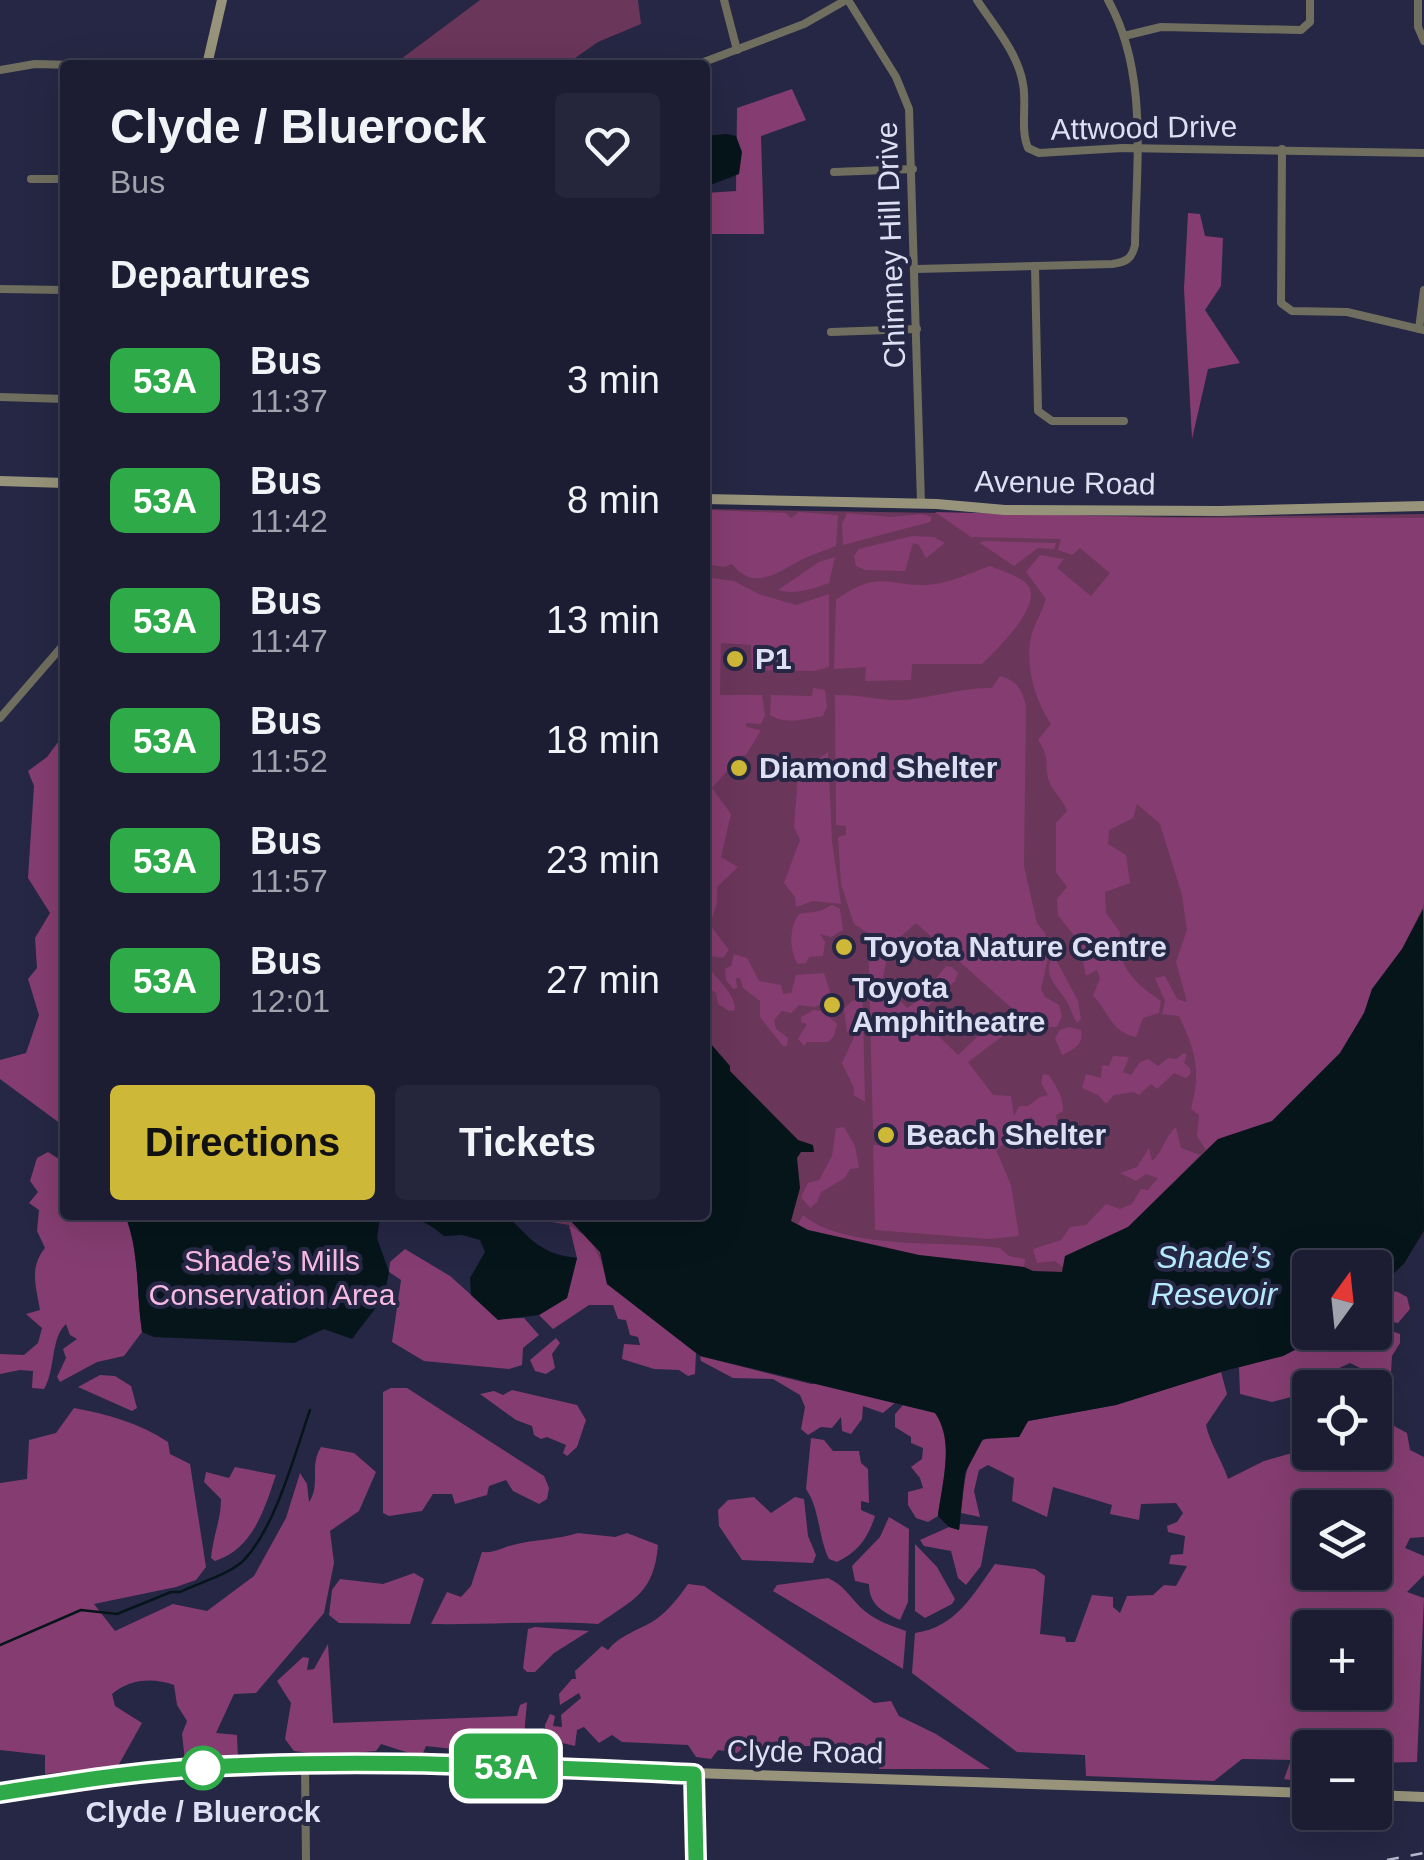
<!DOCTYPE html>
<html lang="en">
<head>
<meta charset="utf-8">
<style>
	:root { --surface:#1c1d33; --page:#25263b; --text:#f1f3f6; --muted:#a0a2ac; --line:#3a3b4e; --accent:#ceb837 }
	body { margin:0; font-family:Helvetica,sans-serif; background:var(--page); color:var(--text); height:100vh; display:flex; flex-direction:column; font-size:38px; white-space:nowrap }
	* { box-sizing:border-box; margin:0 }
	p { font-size:32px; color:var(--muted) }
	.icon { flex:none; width:55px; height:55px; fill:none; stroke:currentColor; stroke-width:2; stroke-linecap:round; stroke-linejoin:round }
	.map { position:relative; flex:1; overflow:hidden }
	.side { position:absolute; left:60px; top:60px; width:650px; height:1160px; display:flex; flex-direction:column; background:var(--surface); border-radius:10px; box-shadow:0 10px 40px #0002,0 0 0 2px var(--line) }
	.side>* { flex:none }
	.badge { padding:0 20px; border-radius:15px; font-size:35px; line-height:65px }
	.needle { width:65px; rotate:15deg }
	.tools { position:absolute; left:1292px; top:1250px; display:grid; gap:20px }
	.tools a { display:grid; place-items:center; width:100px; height:100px; border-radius:10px; background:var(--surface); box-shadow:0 10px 40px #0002,0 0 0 2px var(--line); font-size:50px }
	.map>.badge { position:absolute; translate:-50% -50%; box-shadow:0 0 0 5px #fff }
	h2 { padding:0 50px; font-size:38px; line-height:90px }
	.round { display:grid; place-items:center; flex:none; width:105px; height:105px; border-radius:10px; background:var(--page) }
	.overview { display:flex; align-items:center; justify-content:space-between; height:170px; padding:0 50px }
	h1 { font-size:48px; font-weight:700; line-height:75px }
	.button { display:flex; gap:20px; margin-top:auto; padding:20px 50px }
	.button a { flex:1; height:115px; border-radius:10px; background:var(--accent); color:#111; font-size:40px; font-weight:700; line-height:115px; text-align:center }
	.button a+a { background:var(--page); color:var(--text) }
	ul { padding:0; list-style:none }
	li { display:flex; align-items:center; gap:30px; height:120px; padding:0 50px }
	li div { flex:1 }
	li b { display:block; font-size:38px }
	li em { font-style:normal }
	li .badge { min-width:110px; font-weight:700; text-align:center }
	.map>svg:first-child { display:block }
	.green { fill:#6a365a }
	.forest { fill:#853d71; fill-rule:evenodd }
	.water { fill:#05151a }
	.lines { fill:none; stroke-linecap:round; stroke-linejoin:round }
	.stream { stroke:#05151a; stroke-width:2.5 }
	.street { stroke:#706e5e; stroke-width:8 }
	.secondary { stroke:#98947b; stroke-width:10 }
	.rail { stroke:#b5b7cd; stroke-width:2.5; stroke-dasharray:12 12; stroke-linecap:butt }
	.line-casing { stroke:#fff; stroke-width:22 }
	.line { stroke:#2eab48; stroke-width:15 }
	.poi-dot { fill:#ceb837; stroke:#252744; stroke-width:4 }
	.stop-dot { fill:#fff; stroke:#2eab48; stroke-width:5 }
	.labels { text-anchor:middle; stroke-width:8; stroke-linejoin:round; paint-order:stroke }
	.street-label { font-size:30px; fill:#dddff3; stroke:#252744 }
	.poi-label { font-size:30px; font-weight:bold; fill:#dddff3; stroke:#252744; text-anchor:start }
	.park-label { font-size:30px; fill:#f8bae3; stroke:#252744 }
	.stop-label { font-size:30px; font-weight:bold; fill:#dddff3; stroke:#252744 }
	.water-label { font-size:32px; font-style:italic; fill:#b5ebfc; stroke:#252744 }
</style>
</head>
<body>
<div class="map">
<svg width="1424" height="1860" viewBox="0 0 1424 1860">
	<rect width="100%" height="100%" fill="#252744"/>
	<g class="green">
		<polygon points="480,0 638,0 641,24 598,42 565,65 393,65"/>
		<polygon points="705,509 1181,517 1424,514 1424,1231 1404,1264 1375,1291 1375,1268 1310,1268 1310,1332 1327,1333 1283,1356 1221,1372 935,1413 700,1356 607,1284 581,1232 569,1225 510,1215 705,1215"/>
	</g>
	<g class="forest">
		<polygon points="792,89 806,120 761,136 764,234 705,234 705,193 736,191 737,108"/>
		<polygon points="1188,213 1200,214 1205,236 1223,238 1221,286 1205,310 1240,363 1208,369 1192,439 1184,289"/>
		<path d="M705 510 786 513 791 518 799 512 838 515 836 546C823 551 810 555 797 562 774 575 753 590 732 564L724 567 705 564Z"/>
		<path d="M935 512 1172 518H1424V905L1402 949 1372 989 1364 1013 1340 1053 1272 1121 1218 1139 1206 1150 1197 1136 1199 1115 1191 1109C1201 1071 1196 1052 1179 1016L1162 1014 1165 1001 1155 978 1165 976 1177 999 1187 1002 1176 962 1187 930 1182 895 1160 824 1137 804 1133 818 1109 830 1108 844 1126 855 1130 883 1105 892 1106 913 1120 932C1116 966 1134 983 1161 1001L1159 1013 1143 1018 1136 1037C1110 1032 1109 1011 1093 996L1100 978 1097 970 1086 976 1079 942 1058 915 1057 899 1067 887 1056 872V823L1067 811C1063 799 1053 792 1049 781 1043 763 1052 761 1038 740L1051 724C1035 701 1025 666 1031 637 1034 625 1042 612 1046 599L1026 572 1040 555 1064 559 1057 568 1091 596 1110 573 1080 548 1072 555 1058 550 1061 539 971 537Z"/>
		<polygon points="847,513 891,517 922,514 932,517 930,522 843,545 842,524"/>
		<polygon points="912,536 934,537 945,543 926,558 919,545 913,543 905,571 865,570 856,566 854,556 859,549"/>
		<polygon points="984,541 1056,543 1054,549 1038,548 1014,566 980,543"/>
		<path d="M835 557 829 583C812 589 796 595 778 590L819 562Z"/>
		<path d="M990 566C1002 571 1018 575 1027 584 1045 603 997 650 982 664H912L911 680 865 681 866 667 834 669 836 600C883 566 889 590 936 584 954 581 973 572 990 566Z"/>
		<polygon points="705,577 734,581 759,594 796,605 829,594 829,667 815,671 752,670 751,645 721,643 720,695 762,695 765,715 761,724 746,723 746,727 761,730 746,755 732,757 730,768 712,788 731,814 721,857 738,867 717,887 717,903 710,925 729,950 723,958 705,955"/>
		<path d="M1000 676C1016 680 1022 689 1026 706L1024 866 1037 923 1045 933 1050 949 1041 989 1045 997 1059 1005 1062 1016 1057 1027 1024 1026 1015 1011 916 923 889 947 882 983 907 1008 916 1002 946 966 952 967 958 973 955 981 918 1016 958 1055 994 1021 1003 1018 1012 1029 968 1062 993 1095 1011 1096 1014 1116 1019 1106H1028L1040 1097 1048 1095 1041 1083 1043 1074 1049 1075C1056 1087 1064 1097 1063 1111L1056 1115 1058 1124 1035 1133 1031 1127 1032 1117 1025 1119 1027 1137 1019 1141 1016 1135 996 1150 1011 1185 1019 1236 989 1239 875 1230 873 1145H891L892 1130 873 1129 868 933 854 924 841 884 838 837 846 835V826L836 825 835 695C856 695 870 698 890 700 920 702 959 687 992 688Z"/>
		<path d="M813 688 825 690 827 707 823 716C806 719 785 725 770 715L771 695 812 696Z"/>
		<polygon points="65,733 65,1127 0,1079 0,1060 26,1053 39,1015 28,979 37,968 35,938 50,913 28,878 34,786 28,771 47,757"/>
		<polygon points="828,752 832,841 841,904 813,901 796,907 795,897 784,883 800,840 794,827 798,774"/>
		<path d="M832 905 840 909 843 930 831 937 820 934 825 942 823 956 809 957 806 963 798 964C789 951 789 927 799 914L820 911Z"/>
		<polygon points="734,954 747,958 759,981 781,985 783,994 791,993 796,975 824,973 831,995 826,1003 814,1007 799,1005 791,1013 782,1011 774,1020 776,1029 788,1038 787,1046 783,1046 760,1017 760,1001 743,988 740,978 736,978 737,988 733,989 726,980 725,969 731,966"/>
		<path d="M1054 956 1078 1001 1081 1019 1077 1023C1072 1016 1071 1007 1066 1000 1056 985 1041 973 1054 956Z"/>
		<path d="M705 962C713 977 735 991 735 1010L729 1011 718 1004 716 993 707 987Z"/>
		<polygon points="862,998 863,1011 865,1102 854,1095 854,1088 842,1063 854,1037 847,1032 844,1009 852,1001"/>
		<polygon points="814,1010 823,1011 837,1024 834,1036 828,1042 807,1042 804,1046 798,1039 807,1024 801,1022 801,1017"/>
		<path d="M1069 1027 1081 1030C1084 1045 1073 1050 1062 1055L1055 1038 1060 1030Z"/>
		<polygon points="1184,1053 1187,1055 1184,1063 1190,1068 1191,1073 1186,1078 1174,1073 1157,1089 1151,1084 1139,1095 1133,1092 1114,1095 1106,1104 1098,1095 1082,1088 1086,1074 1101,1078 1102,1065 1109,1066 1113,1056 1129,1057 1123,1072 1131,1075 1140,1062 1148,1059 1158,1066 1168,1058 1176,1059"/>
		<polygon points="844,1127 855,1146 859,1168 850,1169 845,1178 821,1192 817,1202 810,1208 801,1197 808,1183 819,1180 832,1156 836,1128"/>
		<path d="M1176 1127 1181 1148 1200 1155 1128 1227 1065 1256 1063 1267 1055 1261 1037 1263 1033 1249 1061 1240 1070 1227 1086 1225 1106 1204 1120 1209 1132 1204 1141 1189 1148 1190 1158 1178 1146 1174 1136 1181 1120 1173 1137 1167 1149 1148 1152 1161C1164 1151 1164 1137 1176 1127Z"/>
		<path d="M48 1152 65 1163V1215H125C140 1252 136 1292 142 1332L124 1356 97 1362 60 1382 57 1377 66 1358 63 1349 77 1339 70 1335 66 1324C50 1339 56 1369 44 1389L32 1388 33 1371 20 1370 0 1374V1354L24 1355 38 1343 42 1328 26 1314 40 1310C36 1286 29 1268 45 1248L37 1231 39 1210 29 1203 38 1192 30 1181 37 1158Z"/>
		<path d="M803 1215C846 1251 945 1240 1000 1248L1009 1256 1025 1259 1024 1267 919 1255 808 1230 798 1224Z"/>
		<path d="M569 1225C595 1239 601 1257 607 1284L696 1353 695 1374 688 1376 679 1370 654 1369 622 1359 624 1344 640 1345 638 1337 630 1335 626 1320 618 1319 613 1305H589L553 1329 539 1315 567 1298 577 1258Z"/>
		<polygon points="405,1249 450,1276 498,1319 524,1318 539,1335 523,1348 522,1365 509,1369 424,1361 392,1342 401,1280 389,1272 390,1262"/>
		<polygon points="1376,1289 1398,1292 1407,1297 1410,1309 1398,1323 1386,1321 1375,1328"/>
		<polygon points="1389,1330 1400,1334 1400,1343 1392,1356 1390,1392 1375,1396 1375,1388 1364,1387 1368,1372 1350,1363 1335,1370 1331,1380 1345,1380 1348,1387 1310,1388 1310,1392 1272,1402 1240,1394 1239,1367 1283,1356 1327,1333 1369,1333 1366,1335 1370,1342"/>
		<polygon points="556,1338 560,1343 552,1354 555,1368 546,1374 535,1371 530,1360"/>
		<polygon points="700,1356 811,1384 823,1383 896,1402 883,1413 863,1406 862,1419 851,1434 842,1431 841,1417 832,1428 821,1427 808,1435 801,1429 805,1407 800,1395 773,1379 733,1378 701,1361"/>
		<path d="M1221 1372 1227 1394 1206 1425C1210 1444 1222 1460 1228 1479L1264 1461 1310 1448V1452H1375V1438L1394 1426 1407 1433 1410 1450 1424 1457V1537L1410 1538 1405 1548 1424 1556V1575L1407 1592 1424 1598 1417 1762 1375 1763V1748H1310V1783L1284 1779 1291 1760 1242 1759 1214 1781 1086 1776 1085 1755 1017 1752 912 1673 915 1633C956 1627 972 1596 995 1564L1035 1569 1045 1576 1040 1634 1065 1637 1066 1642H1075L1092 1595 1113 1597V1607L1120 1613 1127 1596 1153 1595 1164 1585 1176 1586 1187 1566 1169 1564 1171 1555 1183 1554 1185 1536 1168 1532 1167 1526 1177 1522 1183 1513 1176 1503 1141 1504 1139 1520 1110 1514 1112 1505 1053 1487 1047 1517 1012 1501 1014 1478 988 1465 979 1470 974 1491 980 1517 961 1513C963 1495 966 1444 986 1439 996 1436 1009 1437 1019 1437L1028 1421 1116 1405ZM1310 1508H1375V1572H1310ZM1310 1628H1375V1692H1310Z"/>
		<polygon points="100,1375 115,1376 131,1386 137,1408 132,1411 78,1387"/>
		<polygon points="391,1388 407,1388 544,1476 549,1488 547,1499 539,1504 513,1491 506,1480 489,1486 487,1495 455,1504 452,1494 433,1494 422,1511 389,1516 383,1513 383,1392"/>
		<polygon points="512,1390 577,1405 586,1420 577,1447 567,1456 563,1453 566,1445 547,1437 541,1439 534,1435 532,1426 516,1420 480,1394 494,1391 503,1395"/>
		<path d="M904 1404C912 1406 928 1408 935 1413 956 1428 941 1493 938 1516L928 1522 916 1518 908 1505V1492L923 1488 920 1478 911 1467 922 1459 923 1448 911 1443V1437L895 1427V1414Z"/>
		<path d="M74 1408C108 1414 139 1423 168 1442L170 1454 190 1464 206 1567 196 1580 176 1587 94 1604 115 1631 173 1604 207 1611 254 1576 286 1518 300 1473 307 1484 309 1502C321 1485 309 1465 321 1447L354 1453 376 1472 359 1511 330 1531 334 1563 324 1613 256 1693 234 1694 216 1733 237 1735 238 1758 185 1761 182 1734 187 1721 177 1705 174 1685C153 1677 129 1679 112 1694L115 1706 142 1723 118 1766 45 1774V1755L0 1750V1483L27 1479 29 1440 56 1433Z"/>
		<path d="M811 1438 824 1440 833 1451H859L861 1463 868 1469 869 1503 861 1501V1510L875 1516C868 1538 858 1552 837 1562L829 1559C818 1537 820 1509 806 1489Z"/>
		<path d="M235 1467 276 1475C264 1510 253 1549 215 1561L211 1558C213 1536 221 1520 221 1499L204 1482 206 1472 229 1478Z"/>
		<polygon points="754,1497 771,1513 795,1497 804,1499 808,1536 816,1555 813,1563 742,1560 719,1526 718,1510 728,1500"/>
		<path d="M889 1517 909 1529 908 1602 900 1620C883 1612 869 1605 869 1584L855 1581 852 1566 880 1537Z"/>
		<polygon points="960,1524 988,1526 981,1566 966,1585 958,1578 951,1551 924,1546 920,1540 949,1527 959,1530"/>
		<path d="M578 1533 615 1537 627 1533 658 1545C654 1593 634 1599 598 1624 542 1620 486 1625 431 1624L447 1592 461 1597 471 1586 482 1552C496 1553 500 1548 513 1545 536 1539 556 1540 578 1533Z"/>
		<polygon points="915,1544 937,1567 955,1599 952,1604 925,1618 915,1611"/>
		<polygon points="414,1573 424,1579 410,1624 339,1623 329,1615 332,1590 340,1579 383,1584"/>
		<path d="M828 1578C843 1585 849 1595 860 1607 874 1620 889 1625 906 1631L903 1669 773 1591 777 1585Z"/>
		<path d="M688 1584 704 1586 874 1703 891 1701 899 1716 936 1734 990 1769H879L881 1750 866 1748 862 1758 842 1757 834 1766 826 1765 829 1746H786L783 1756 771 1755 769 1760 761 1759 759 1752 761 1744H748L737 1753 718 1750 711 1759 696 1757 688 1745 622 1742 612 1735 599 1743 584 1727 577 1730 575 1746 545 1739V1725L550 1714 555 1716 553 1726 562 1727 561 1715 581 1698 579 1693 560 1705 559 1694 572 1679H576L575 1671 602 1646 608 1650C621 1634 638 1631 655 1620 669 1610 678 1598 688 1584Z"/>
		<polygon points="535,1627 589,1631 554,1653 535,1672 527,1672 523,1668 528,1629"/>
		<polygon points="328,1644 333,1723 517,1716 520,1705 527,1702 523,1747 516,1752 477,1745 471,1751 426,1746 423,1753 409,1753 381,1744 376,1751 326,1755 294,1751 285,1739 291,1703 277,1681 303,1657 309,1658 307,1670 314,1669"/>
	</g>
	<g class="water">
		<polygon points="726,134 736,136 742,152 739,174 705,187 705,136"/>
		<path d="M1423 909 1424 1231 1404 1264 1375 1291V1268H1310V1332L1327 1333 1283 1356 1221 1372 1116 1405 1028 1421 1019 1437 983 1439 965 1473 959 1530 949 1527 938 1516C942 1483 955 1442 935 1413L700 1356 607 1284 600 1252 565 1215H705V1037L730 1066V1071L798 1140 813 1145 814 1152H801L797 1158 800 1188 791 1221 808 1230 919 1255 1024 1267 1033 1271 1062 1272 1065 1256 1128 1227 1218 1139 1272 1121 1340 1053 1364 1013 1372 989 1402 949Z"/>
		<path d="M125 1215H507C531 1240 541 1254 577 1258L567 1298 539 1315 498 1320 471 1295 470 1278 485 1252 480 1240 462 1235 444 1236C423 1218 408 1215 380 1218L377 1238 389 1272 384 1297 352 1339 324 1329 294 1343 154 1337 142 1332C136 1292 140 1252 125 1215Z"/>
	</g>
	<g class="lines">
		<path class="stream" d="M0 1645 81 1610 117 1614 171 1592H180C198 1583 228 1575 243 1561 275 1529 295 1453 310 1410"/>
		<g class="street">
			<polyline points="724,0 737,50"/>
			<polyline points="848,0 896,77 909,109 921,503"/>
			<path d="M977 0C994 26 1018 53 1023 84 1027 105 1020 129 1028 148L1039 153 1122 148 1424 153"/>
			<polyline points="1418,0 1418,27 1424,41"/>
			<polyline points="1124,36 1161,27 1301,30 1310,22 1310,0"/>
			<polyline points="696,65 804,24 846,0"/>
			<polyline points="0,70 35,64 74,65"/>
			<polyline points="1282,149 1281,303 1292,311 1347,312 1424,330"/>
			<polyline points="834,172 913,169"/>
			<polyline points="31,179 65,179"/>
			<polyline points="1035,266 1038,411 1052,421 1124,421"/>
			<path d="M916 269 1112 264C1126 262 1132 259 1135 245 1136 164 1149 73 1108 0"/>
			<polyline points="0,289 65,290"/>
			<polyline points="1419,329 1424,290"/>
			<polyline points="831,332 917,329"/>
			<polyline points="0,397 65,399"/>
			<polyline points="0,718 65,643"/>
			<polyline points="305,1765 306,1860"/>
			<polyline points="694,1775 696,1860"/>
		</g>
		<g class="secondary">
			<polyline points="207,65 222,0"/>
			<polyline points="0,481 65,483"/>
			<polyline points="705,499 937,504 1005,510 1220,511 1424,506"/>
			<polyline points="0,1793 158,1771 384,1763 1310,1793"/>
			<polyline points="1375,1795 1424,1797"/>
		</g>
		<polyline class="rail" points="1387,1860 1424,1853"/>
	</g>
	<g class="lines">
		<g class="line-casing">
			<path id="line" d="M0 1793C76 1781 151 1769 228 1766 383 1759 539 1767 694 1774L696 1860"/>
		</g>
		<use href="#line" class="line"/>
	</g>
	<g class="poi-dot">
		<circle cx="735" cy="659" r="10"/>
		<circle cx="739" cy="768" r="10"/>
		<circle cx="844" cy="947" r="10"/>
		<circle cx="832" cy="1005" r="10"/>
		<circle cx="886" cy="1135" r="10"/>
	</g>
	<circle class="stop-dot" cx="203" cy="1768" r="20"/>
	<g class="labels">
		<g class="street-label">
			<text transform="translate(1144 128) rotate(-1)" y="10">Attwood Drive</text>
			<text transform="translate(891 245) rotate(-92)" y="10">Chimney Hill Drive</text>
			<text transform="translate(1065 483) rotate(1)" y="10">Avenue Road</text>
			<text transform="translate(805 1752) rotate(1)" y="10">Clyde Road</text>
		</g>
		<g class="poi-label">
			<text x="755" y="669">P1</text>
			<text x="759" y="778">Diamond Shelter</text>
			<text x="864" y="957">Toyota Nature Centre</text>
			<text x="852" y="998">Toyota<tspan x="852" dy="34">Amphitheatre</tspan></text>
			<text x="906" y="1145">Beach Shelter</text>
		</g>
		<g class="park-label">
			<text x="272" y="1271">Shade’s Mills<tspan x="272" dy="34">Conservation Area</tspan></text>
		</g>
		<g class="stop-label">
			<text x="203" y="1822">Clyde / Bluerock</text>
		</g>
		<g class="water-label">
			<text x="1214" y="1268">Shade’s<tspan x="1214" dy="37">Resevoir</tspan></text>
		</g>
	</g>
</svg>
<div class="tools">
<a><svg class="needle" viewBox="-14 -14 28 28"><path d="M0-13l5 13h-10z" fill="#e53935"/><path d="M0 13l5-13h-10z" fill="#a0a2ac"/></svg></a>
<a><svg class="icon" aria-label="locate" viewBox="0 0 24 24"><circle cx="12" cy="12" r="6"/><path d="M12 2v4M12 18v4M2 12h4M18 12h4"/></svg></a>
<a><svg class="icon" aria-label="layers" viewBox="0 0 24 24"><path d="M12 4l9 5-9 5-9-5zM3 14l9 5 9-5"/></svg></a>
<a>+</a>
<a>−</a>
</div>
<b class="badge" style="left:506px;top:1766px;background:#2eab48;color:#fff">53A</b>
<section class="side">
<div class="overview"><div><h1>Clyde / Bluerock</h1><p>Bus</p></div><a class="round"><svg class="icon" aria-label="heart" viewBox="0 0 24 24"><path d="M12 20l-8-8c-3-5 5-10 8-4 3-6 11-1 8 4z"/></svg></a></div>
<h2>Departures</h2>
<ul>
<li><span class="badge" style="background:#2eab48;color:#fff">53A</span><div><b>Bus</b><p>11:37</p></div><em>3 min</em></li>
<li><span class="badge" style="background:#2eab48;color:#fff">53A</span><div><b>Bus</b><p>11:42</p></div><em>8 min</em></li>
<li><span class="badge" style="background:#2eab48;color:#fff">53A</span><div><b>Bus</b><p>11:47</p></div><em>13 min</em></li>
<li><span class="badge" style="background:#2eab48;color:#fff">53A</span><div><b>Bus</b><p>11:52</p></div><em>18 min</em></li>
<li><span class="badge" style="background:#2eab48;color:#fff">53A</span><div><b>Bus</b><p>11:57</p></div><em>23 min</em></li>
<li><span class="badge" style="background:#2eab48;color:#fff">53A</span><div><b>Bus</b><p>12:01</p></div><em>27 min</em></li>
</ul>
<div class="button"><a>Directions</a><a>Tickets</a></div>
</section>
</div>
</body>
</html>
